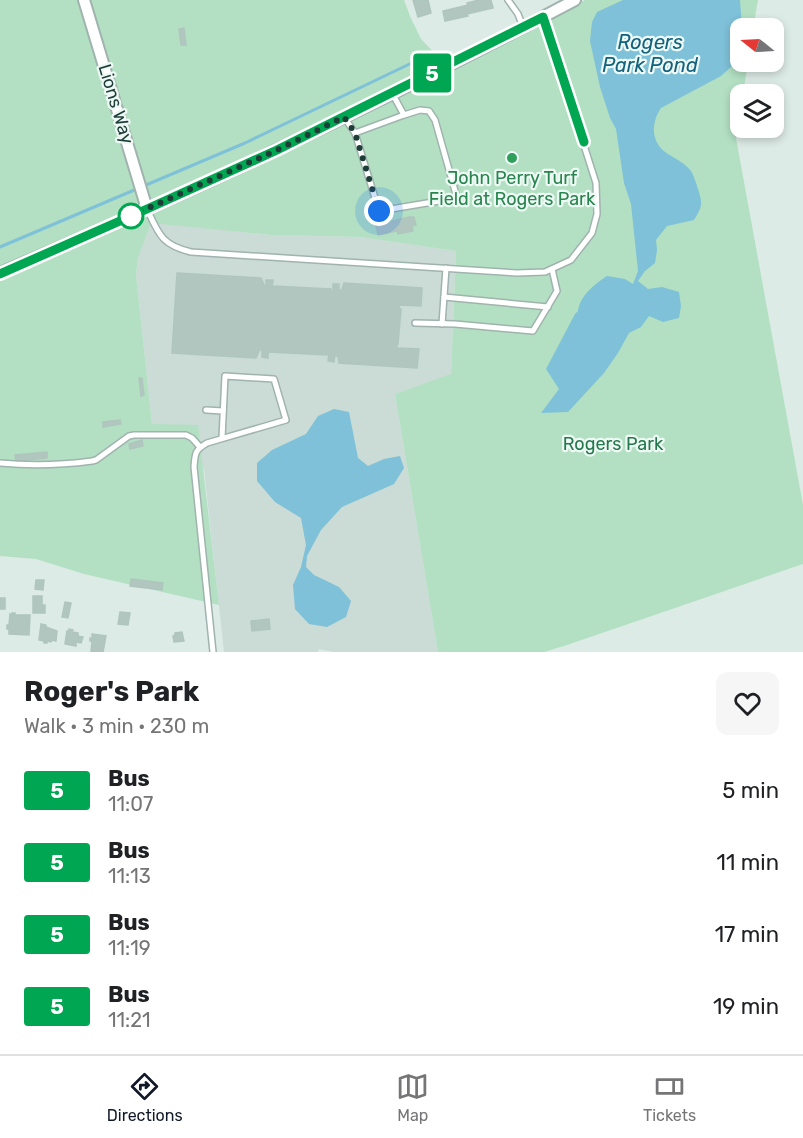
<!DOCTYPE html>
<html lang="en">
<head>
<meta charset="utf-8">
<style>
	:root { --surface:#fff; --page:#f6f6f6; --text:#202124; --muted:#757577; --line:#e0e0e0; --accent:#111827 }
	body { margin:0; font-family:Rubik,sans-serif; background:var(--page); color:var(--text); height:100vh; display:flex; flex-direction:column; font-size:22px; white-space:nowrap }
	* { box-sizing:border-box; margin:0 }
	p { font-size:20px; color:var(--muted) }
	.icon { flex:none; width:33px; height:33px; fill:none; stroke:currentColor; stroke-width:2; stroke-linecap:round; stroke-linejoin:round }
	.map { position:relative; height:652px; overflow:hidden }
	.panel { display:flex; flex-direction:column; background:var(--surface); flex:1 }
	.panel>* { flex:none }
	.badge { padding:0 12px; border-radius:4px; font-size:21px; line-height:39px }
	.needle { width:39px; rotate:288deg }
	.tools { position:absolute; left:730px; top:18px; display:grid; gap:12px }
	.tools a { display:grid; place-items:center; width:54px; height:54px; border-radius:12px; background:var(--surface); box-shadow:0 3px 9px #0003; font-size:30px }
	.you { position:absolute; width:30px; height:30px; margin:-15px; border:4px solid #fff; border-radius:50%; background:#1a73e8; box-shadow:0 0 0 9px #1a73e833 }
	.map>.badge { position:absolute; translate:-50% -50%; box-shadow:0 0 0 3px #fff }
	.round { display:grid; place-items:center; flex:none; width:63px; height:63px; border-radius:12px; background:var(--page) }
	.headline { display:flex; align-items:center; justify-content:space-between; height:102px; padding:0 24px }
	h1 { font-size:28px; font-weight:700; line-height:45px }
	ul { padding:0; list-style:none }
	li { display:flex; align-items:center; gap:18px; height:72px; padding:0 24px }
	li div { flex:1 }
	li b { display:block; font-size:22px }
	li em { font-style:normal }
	li .badge { min-width:66px; font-weight:700; text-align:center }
	.tab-bar { display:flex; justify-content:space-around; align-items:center; height:84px; border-top:2px solid var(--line); background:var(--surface); font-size:16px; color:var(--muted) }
	.tab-bar a { display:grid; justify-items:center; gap:3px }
	.tab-bar .active { color:var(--accent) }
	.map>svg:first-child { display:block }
	.built { fill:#cbdbd6 }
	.green { fill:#b3e0c3 }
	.water { fill:#7ec1d8 }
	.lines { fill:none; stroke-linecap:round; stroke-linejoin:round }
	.stream { stroke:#7ec1d8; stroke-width:3 }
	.building { fill:#b2c6c0; stroke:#afc6be; stroke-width:1.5 }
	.service-casing { stroke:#a0b3ae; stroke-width:8 }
	.minor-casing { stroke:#a0b3ae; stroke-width:14 }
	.service { stroke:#fff; stroke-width:5 }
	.minor { stroke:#fff; stroke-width:10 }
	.line-casing { stroke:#fff; stroke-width:14 }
	.line { stroke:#00a651; stroke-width:9 }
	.walk { stroke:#1d3d37; stroke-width:6; stroke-dasharray:0 10.8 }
	.leisure-dot { fill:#2e9e5b; stroke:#eef8f4; stroke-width:2 }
	.stop-dot { fill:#fff; stroke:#00a651; stroke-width:3 }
	.labels { text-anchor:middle; stroke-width:4.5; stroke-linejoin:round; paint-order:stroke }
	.street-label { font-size:18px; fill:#1d3d37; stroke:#eef8f4 }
	.leisure-label { font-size:18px; fill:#27864d; stroke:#eef8f4 }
	.park-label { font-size:18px; fill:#23784c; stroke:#eef8f4 }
	.water-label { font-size:20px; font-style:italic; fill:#11627f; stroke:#eef8f4 }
</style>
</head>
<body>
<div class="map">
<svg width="803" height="652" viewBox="0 0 803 652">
	<rect width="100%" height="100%" fill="#ddebe6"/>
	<polygon class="built" points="151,222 271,235 360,237 456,251 451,375 395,394 438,652 333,652 319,649 318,652 224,652 204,469 152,424 136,275 138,258"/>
	<polygon class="green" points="0,0 404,0 410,16 421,39 449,68 585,0 758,0 753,28 741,28 741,62 748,62 743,94 741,94 741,104 736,138 803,505 803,564 567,645 544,652 438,652 395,394 451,374 456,251 360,237 271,235 151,223 138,258 136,275 152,424 198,425 219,605 84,574 36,559 0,556"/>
	<g class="water">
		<path d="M623 0H740L742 28 740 48 732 66 721 76 661 108C651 123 650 143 668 154 676 159 685 163 691 171 694 176 696 183 698 189 703 204 702 207 694 220L667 226 656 240 657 250 655 263 645 271 638 281 648 289 662 287 679 292 681 306 679 318 663 322 649 316 641 327 629 333 618 353 604 373 568 412 541 413 559 389 546 369 575 314 578 311C580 295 595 284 607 276L625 279 633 284 638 271 631 204 624 183 616 129 610 118 600 87 590 41 592 22 597 12Z"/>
		<polygon points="334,409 349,412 358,458 368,466 384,459 400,456 404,468 394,484 342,507 321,530 307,556 306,567 314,575 339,587 351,601 346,617 327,627 309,624 295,609 293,585 301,567 306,545 301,518 275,502 257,481 257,463 272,450 306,434 318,416"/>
	</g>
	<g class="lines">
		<polyline class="stream" points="0,247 245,143 420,59"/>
	</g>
	<g class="building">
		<polygon points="413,0 428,0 431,13 418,17"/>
		<polygon points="479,0 491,0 493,8 467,14 468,16 445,21 443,11 468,5 467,3"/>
		<polygon points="184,28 186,45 181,45 179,29"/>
		<polygon points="409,217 414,217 416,225 412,226 413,231 398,234 397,231 378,235 376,225"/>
		<polygon points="177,273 261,278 265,287 266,287 266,280 273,280 272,288 273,286 331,289 331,292 333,292 333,284 339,284 339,292 340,290 342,290 344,283 422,288 421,306 399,305 399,308 401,309 398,344 397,344 397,348 419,349 417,368 339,363 338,356 336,356 335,354 334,362 328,361 329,353 327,353 327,355 269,352 268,350 268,358 262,357 262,349 259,351 256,358 172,353"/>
		<polygon points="139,378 142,378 144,395 141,396"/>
		<polygon points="120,420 121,424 103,427 103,422"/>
		<polygon points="142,440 143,446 130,449 129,444"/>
		<polygon points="47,452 47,458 16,461 15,455"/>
		<polygon points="131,579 163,583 162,590 130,586"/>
		<polygon points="36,580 44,580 43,590 35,589"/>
		<polygon points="33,596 42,596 42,605 45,605 45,613 33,613"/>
		<rect x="0" y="598" width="5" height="11"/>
		<polygon points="65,602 71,603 68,618 62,617"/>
		<polygon points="120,612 130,613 128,625 118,624"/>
		<polygon points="12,613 15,613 15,615 30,615 29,635 9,634 9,629 7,629 7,625 9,625 10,614 12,615"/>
		<polygon points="269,619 270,629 252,631 251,621"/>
		<polygon points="41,624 46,625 46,627 57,631 56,641 52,640 51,642 47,641 47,643 44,643 44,641 39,640"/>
		<polygon points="69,629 73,630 72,632 78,633 78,636 83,637 81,643 76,642 76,646 65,644 67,631 69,632"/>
		<polygon points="182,632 184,641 174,642 173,636 175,635 175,633"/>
		<polygon points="92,634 106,636 103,652 91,652 92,641 90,641 90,638 92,639"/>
	</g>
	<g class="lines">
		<g class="service-casing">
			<g id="service">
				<polyline points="508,0 518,14 523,27"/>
				<polyline points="344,117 355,133 379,211 457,198 435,120 429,111 420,110 404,115 392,93"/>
				<polyline points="355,133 404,115"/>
				<path d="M147 209C159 235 162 245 191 252L517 273 545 272 571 260 592 233 597 214 596 183 543 17"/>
				<polyline points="444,297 548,307"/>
				<polyline points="415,323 455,324 533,331 557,291 552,269"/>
				<polyline points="442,324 446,268"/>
				<polyline points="206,410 223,411"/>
				<path d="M0 463C31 466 62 465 92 461L96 460 129 436 134 435H186L192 438 200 447"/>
				<path d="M213 652 194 467C195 453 195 450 207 443L286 420 274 379 225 376 222 438"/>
			</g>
		</g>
		<g class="minor-casing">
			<g id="minor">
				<polyline points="84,0 147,209"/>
				<path d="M0 273C93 233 187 193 278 149 378 102 477 52 575 0"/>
			</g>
		</g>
		<use href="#service" class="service"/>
		<use href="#minor" class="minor"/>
	</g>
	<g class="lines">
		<g class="line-casing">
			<polyline id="line" points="0,274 147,209 277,150 543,17 584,142"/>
		</g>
		<use href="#line" class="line"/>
		<polyline class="walk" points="131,216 277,150 344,117 355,133 379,211"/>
	</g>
	<circle class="leisure-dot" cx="512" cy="158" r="6"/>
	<circle class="stop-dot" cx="131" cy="216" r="12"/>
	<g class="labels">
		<g class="street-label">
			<text transform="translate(116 104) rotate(73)" y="6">Lions Way</text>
		</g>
		<g class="leisure-label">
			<text x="512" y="184">John Perry Turf<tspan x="512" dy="21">Field at Rogers Park</tspan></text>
		</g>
		<g class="park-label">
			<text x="613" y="450">Rogers Park</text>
		</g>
		<g class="water-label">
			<text x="650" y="49">Rogers<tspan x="650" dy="23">Park Pond</tspan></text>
		</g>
	</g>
</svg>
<div class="tools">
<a><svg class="needle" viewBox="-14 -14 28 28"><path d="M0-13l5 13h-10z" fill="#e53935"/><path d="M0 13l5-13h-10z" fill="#757577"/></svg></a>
<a><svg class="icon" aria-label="layers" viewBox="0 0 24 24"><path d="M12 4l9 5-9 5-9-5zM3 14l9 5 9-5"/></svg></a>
</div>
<div class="you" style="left:379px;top:211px"></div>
<b class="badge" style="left:432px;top:73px;background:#00a651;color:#fff">5</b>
</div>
<section class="panel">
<div class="headline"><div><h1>Roger's Park</h1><p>Walk · 3 min · 230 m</p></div><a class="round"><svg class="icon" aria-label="heart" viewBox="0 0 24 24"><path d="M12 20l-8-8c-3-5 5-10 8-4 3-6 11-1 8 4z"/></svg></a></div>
<ul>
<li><span class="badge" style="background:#00a651;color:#fff">5</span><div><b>Bus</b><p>11:07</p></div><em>5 min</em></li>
<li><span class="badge" style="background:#00a651;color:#fff">5</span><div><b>Bus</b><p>11:13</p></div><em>11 min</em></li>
<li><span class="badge" style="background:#00a651;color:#fff">5</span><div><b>Bus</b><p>11:19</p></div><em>17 min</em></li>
<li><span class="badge" style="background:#00a651;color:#fff">5</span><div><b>Bus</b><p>11:21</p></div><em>19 min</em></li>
</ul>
</section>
<nav class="tab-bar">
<a class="active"><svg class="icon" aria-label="directions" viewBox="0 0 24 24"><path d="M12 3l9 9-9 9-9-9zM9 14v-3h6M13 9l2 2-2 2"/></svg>Directions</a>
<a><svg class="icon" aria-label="map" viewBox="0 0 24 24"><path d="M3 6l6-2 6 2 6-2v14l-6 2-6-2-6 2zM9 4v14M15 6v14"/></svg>Map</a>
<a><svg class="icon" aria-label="tickets" viewBox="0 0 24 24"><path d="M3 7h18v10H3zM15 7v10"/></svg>Tickets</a>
</nav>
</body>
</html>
